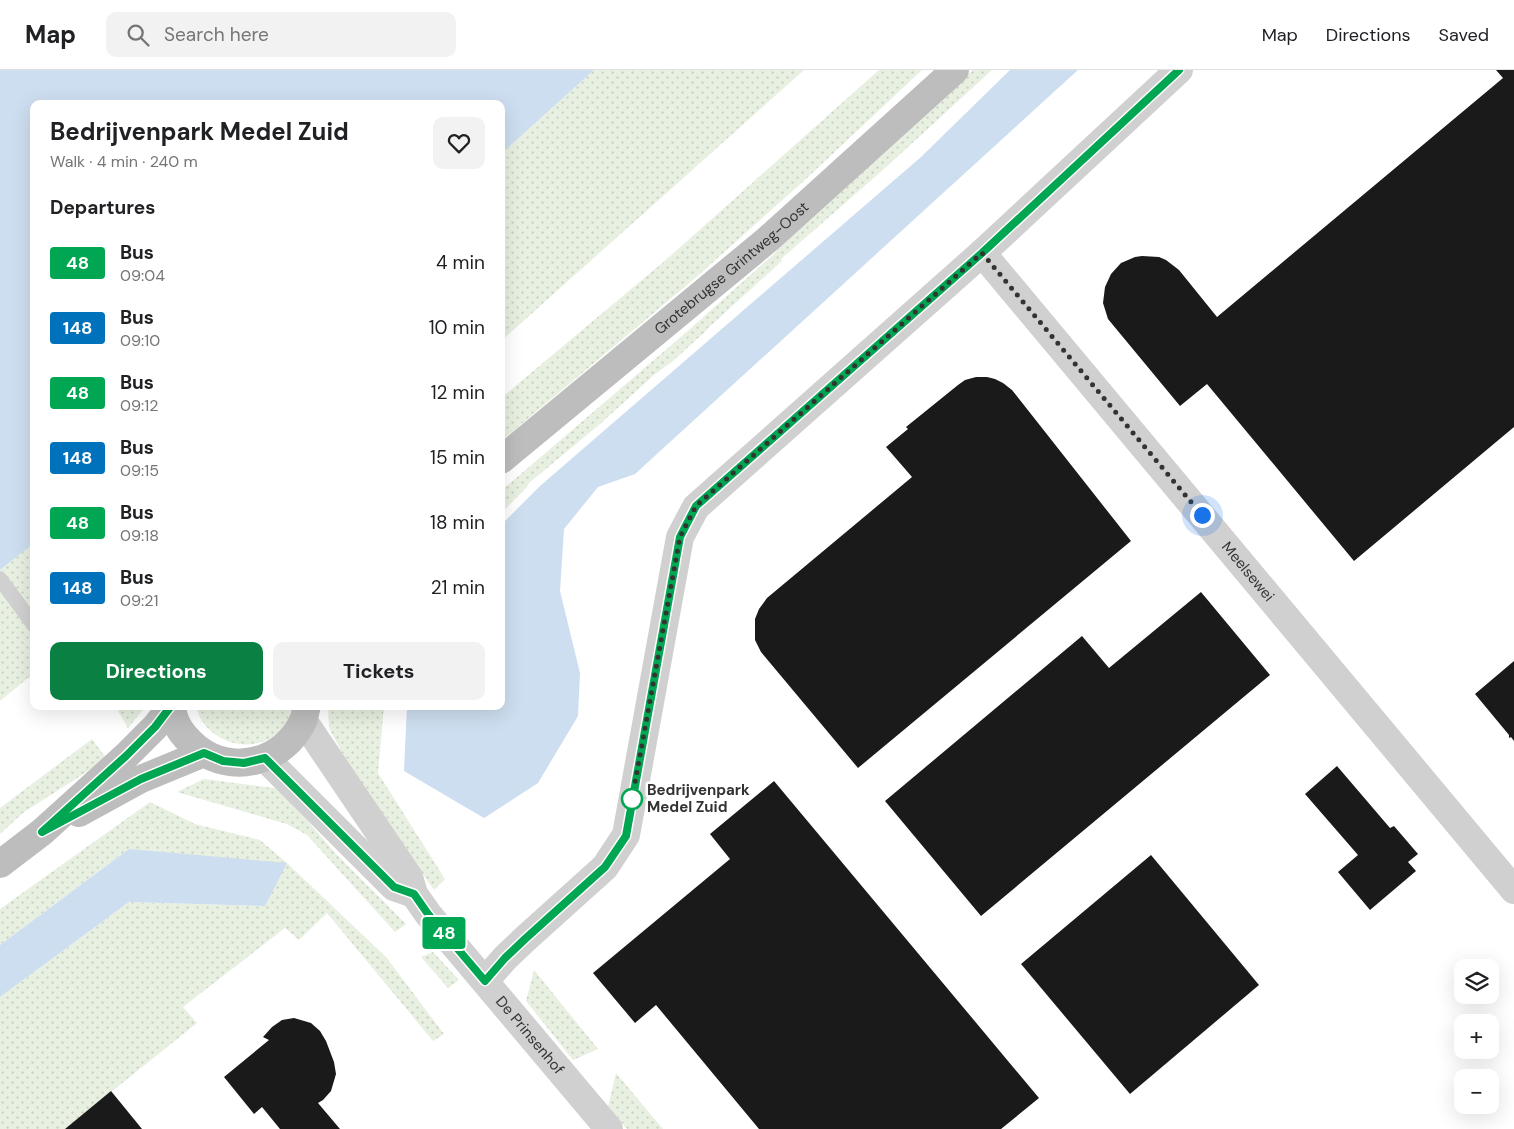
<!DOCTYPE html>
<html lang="en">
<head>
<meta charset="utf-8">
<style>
	:root { --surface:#fff; --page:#f2f2f2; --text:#202124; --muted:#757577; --line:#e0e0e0; --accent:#0b8043 }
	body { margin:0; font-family:"DM Sans",sans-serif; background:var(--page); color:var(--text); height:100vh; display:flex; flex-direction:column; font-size:19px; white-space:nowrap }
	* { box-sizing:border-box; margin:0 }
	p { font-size:16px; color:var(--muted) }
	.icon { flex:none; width:28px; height:28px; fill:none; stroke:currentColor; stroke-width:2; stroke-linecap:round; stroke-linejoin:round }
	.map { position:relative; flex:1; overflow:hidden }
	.side { position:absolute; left:30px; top:30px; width:475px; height:610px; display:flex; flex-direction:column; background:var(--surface); border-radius:10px; box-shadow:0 5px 20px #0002 }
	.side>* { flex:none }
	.badge { padding:0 10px; border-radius:4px; font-size:18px; line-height:32px }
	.fabs { position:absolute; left:1454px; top:889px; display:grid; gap:10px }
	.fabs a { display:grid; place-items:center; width:45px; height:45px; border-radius:10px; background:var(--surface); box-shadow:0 5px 20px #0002; font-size:25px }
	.you { position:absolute; width:25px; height:25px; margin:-12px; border:4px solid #fff; border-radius:50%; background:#1a73e8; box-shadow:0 0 0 8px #1a73e833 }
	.map>.badge { position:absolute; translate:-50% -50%; box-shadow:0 0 0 2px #fff }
	h2 { padding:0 20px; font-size:19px; line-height:45px }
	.round { display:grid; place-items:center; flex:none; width:52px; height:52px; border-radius:10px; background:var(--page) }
	.overview { display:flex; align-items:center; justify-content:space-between; height:85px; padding:0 20px }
	h1 { font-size:24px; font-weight:700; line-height:38px }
	.action { display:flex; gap:10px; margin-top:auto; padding:10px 20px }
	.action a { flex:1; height:58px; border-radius:10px; background:var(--accent); color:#fff; font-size:20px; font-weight:700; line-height:58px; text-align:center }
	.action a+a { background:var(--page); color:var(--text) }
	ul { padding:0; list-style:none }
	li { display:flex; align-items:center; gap:15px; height:65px; padding:0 20px }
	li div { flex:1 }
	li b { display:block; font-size:19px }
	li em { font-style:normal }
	li .badge { min-width:55px; font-weight:700; text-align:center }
	header { display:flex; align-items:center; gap:30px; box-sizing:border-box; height:70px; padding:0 25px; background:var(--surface); border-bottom:1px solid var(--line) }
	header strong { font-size:24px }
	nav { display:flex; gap:28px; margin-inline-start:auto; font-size:18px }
	.search { width:350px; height:45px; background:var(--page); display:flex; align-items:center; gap:12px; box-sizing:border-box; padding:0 18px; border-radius:10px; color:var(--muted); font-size:19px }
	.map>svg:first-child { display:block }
	.grass { fill:url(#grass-dots) }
	.water { fill:#cddef0 }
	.building { fill:#1a1a1a }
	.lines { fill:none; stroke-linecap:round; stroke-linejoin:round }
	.lane { stroke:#d0d0d0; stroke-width:15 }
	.street { stroke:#d0d0d0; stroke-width:28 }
	.secondary { stroke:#bdbdbd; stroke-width:28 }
	.line-casing { stroke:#fff; stroke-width:11 }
	.line { stroke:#00a651; stroke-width:8 }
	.walk { stroke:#333; stroke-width:5; stroke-dasharray:0 9 }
	.stop-dot { fill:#fff; stroke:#00a651; stroke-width:2.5 }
	.labels { text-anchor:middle; stroke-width:5; stroke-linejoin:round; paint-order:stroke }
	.street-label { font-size:15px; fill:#333; stroke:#fff }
	.stop-label { font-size:15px; font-weight:bold; fill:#333; stroke:#fff; text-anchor:start }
</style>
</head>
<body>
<header>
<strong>Map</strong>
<div class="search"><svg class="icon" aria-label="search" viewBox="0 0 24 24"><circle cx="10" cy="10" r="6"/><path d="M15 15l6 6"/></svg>Search here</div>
<nav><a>Map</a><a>Directions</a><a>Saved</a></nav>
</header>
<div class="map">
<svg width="1514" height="1059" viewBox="0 0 1514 1059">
	<defs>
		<pattern id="grass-dots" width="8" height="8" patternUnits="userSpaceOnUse" patternTransform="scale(1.25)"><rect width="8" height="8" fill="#e7f0e1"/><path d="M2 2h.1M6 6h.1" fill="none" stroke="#c7cec2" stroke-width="1.8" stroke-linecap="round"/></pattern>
	</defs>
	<rect width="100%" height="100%" fill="#fff"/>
	<g class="grass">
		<polygon points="594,0 804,0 501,271 501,84"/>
		<polygon points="879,0 922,0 807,108 693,210 501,371 501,328 667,189"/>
		<polygon points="973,0 992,0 884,99 781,189 782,191 707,259 708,259 673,291 654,305 600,354 553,393 529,413 526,418 501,443 501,421 690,259 775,183 804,150"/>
		<polygon points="34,473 34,603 0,631 0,500"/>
		<polygon points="124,636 146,636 128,658 118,641"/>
		<path d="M196 636H293C291 644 288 651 283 657 262 684 220 678 202 651 199 647 198 641 196 636Z"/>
		<polygon points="328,636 384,636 378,703 445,809 434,820 357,711 329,658"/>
		<polygon points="92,669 107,689 24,742 0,764 0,738"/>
		<polygon points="204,709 280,719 336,784 406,854 395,862 307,765 287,754 177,722"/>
		<polygon points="150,732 195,754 260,770 287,793 386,887 444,964 433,971 327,843 299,870 285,858 183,937 197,953 65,1059 0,1059 0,927 129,832 265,836 129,779 0,875 0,839"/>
		<polygon points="433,882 459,910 448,918 421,887"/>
		<polygon points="534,900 598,979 573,990 526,931"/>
		<polygon points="616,1003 663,1059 627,1059 608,1037"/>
	</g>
	<g class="water">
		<polygon points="0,0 594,0 501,84 501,34 34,34 34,473 0,500"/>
		<polygon points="1010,0 1078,0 635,404 598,417 564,459 560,521 580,603 578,646 538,713 484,748 404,701 407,636 501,636 501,455 540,416 921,87"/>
		<polygon points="129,779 287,793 265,836 129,832 0,927 0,875"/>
	</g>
	<g class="building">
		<polygon points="1496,0 1514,0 1514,357 1354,491 1207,314 1180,336 1108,249 1103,233 1105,217 1111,204 1121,193 1135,187 1142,186 1159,187 1166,190 1179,200 1217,247 1503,8"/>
		<polygon points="976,307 987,307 995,309 1003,313 1012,320 1131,471 858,698 761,582 755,570 755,549 759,539 767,528 912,407 886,377 908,359 906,357 958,315 965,310"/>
		<polygon points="1201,522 1270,605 981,846 885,731 1082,566 1109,598"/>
		<polygon points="1514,591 1514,671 1511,667 1509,668 1509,665 1475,624"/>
		<polygon points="1337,696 1390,758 1394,756 1418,784 1408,792 1416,801 1370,840 1338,802 1358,785 1305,724"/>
		<polygon points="774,711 1039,1028 1001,1059 759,1059 656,935 635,953 593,903 730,789 710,764"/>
		<polygon points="1151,785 1259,915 1130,1024 1021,894"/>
		<polygon points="294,948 311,953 320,961 326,971 334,992 336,1004 331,1021 323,1030 318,1033 340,1059 280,1059 262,1037 254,1044 224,1007 269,970 263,967 272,957 282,950"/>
		<polygon points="111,1021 142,1059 65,1059"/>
	</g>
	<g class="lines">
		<polyline class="lane" points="0,509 34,555"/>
		<g class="street">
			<path id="s1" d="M982 183 1514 820"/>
			<path id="s2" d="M303 650 409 807 414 824 428 844 609 1059"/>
			<polyline points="265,688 394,817 414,824"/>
			<polyline points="485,911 505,888 525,869 605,797 626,765 680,467 696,437 982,183 1179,0"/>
		</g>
		<g class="secondary">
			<path id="s3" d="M501 390 767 170 955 0"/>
			<path d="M171 636C173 642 174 649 177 654 181 664 189 671 197 678 232 706 284 692 303 651 305 647 305 641 307 636"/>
			<polyline points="79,743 141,709 204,683"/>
			<polyline points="0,794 42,762 126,686 155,657 171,637"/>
		</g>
	</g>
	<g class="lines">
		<g class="line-casing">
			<polyline id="line" points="171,636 155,657 126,686 42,762 141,709 204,683 223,691 244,693 265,688 394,817 414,824 428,844 485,911 505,888 525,869 605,797 626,766 680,467 696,436 982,183 1179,0"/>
		</g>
		<use href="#line" class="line"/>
		<polyline class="walk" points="632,729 680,467 696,436 982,183 1202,445"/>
	</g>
	<circle class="stop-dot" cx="632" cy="729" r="10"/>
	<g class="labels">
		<g class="street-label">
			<text dy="5" stroke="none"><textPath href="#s3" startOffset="300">Grotebrugse Grintweg-Oost</textPath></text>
			<text dy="5" stroke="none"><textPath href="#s1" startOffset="415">Meelsewei</textPath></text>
			<text dy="5" stroke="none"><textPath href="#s2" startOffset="390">De Prinsenhof</textPath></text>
		</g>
		<g class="stop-label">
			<text x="647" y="725">Bedrijvenpark<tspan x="647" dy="17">Medel Zuid</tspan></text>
		</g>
	</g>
</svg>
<div class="fabs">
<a><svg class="icon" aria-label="layers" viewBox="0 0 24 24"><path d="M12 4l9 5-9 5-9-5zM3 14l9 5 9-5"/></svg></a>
<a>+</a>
<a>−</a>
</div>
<div class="you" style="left:1202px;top:445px"></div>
<b class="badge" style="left:444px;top:863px;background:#00a651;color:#fff">48</b>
<section class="side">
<div class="overview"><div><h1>Bedrijvenpark Medel Zuid</h1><p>Walk · 4 min · 240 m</p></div><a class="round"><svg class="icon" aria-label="heart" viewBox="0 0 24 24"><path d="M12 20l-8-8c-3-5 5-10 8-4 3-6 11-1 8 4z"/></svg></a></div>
<h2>Departures</h2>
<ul>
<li><span class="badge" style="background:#00a651;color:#fff">48</span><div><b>Bus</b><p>09:04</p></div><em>4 min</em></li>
<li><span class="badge" style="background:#0072bc;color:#fff">148</span><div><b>Bus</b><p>09:10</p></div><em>10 min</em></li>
<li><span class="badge" style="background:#00a651;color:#fff">48</span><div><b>Bus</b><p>09:12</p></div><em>12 min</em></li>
<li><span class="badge" style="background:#0072bc;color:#fff">148</span><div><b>Bus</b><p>09:15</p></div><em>15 min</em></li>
<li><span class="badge" style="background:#00a651;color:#fff">48</span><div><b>Bus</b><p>09:18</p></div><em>18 min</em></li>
<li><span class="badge" style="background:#0072bc;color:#fff">148</span><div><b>Bus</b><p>09:21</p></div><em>21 min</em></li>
</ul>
<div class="action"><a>Directions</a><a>Tickets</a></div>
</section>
</div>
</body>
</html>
